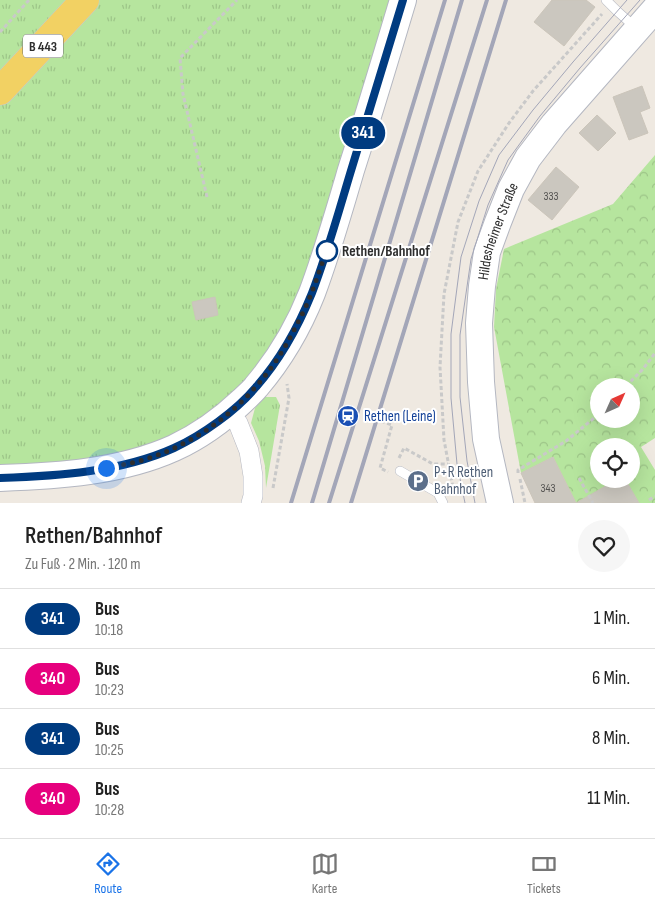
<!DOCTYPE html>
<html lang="de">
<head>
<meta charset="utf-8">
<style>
	:root { --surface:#fff; --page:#f6f6f6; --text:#222; --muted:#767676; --line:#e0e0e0; --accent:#1a73e8 }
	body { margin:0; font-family:"Sofia Sans Condensed",sans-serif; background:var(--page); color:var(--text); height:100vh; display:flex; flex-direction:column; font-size:19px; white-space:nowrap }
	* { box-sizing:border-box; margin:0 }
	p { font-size:16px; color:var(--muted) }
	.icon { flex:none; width:28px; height:28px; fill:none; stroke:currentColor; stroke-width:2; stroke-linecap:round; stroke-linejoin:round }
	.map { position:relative; height:503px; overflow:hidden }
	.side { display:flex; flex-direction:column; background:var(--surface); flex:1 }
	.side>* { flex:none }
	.badge { padding:0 10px; border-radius:16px; font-size:18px; line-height:32px }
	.needle { width:32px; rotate:45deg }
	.fabs { position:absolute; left:590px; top:378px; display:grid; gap:10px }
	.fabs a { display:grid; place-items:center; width:50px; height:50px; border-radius:50%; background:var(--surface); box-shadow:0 5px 20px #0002; font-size:25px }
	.you { position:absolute; width:25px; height:25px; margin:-12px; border:4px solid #fff; border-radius:50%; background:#1a73e8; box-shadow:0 0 0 8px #1a73e833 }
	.map>.badge { position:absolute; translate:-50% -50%; box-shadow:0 0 0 2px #fff }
	.round { display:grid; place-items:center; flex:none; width:52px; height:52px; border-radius:26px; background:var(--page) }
	.head { display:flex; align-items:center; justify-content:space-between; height:85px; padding:0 25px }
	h1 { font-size:24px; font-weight:600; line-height:38px }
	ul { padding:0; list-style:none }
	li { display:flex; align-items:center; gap:15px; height:60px; padding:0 25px; border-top:1px solid var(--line) }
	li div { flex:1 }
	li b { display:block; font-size:19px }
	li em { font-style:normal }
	li .badge { min-width:55px; font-weight:700; text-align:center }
	.dock { display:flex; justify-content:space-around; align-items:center; height:70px; border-top:1px solid var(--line); background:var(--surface); font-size:14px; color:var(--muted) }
	.dock a { display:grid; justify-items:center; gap:2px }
	.dock .on { color:var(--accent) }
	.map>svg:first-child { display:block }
	.grass { fill:url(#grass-tufts) }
	.park { fill:url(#park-crowns); fill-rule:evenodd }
	.building { fill:#cbc7bf; stroke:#cbc5ba }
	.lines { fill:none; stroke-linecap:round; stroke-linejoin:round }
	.lane-casing { stroke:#b4b7c1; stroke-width:10 }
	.street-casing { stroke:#b4b7c1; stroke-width:20 }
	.secondary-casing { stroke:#b4b7c1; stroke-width:28 }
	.primary-casing { stroke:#c9c9c9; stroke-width:29 }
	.path { stroke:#c9c9c9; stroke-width:3; stroke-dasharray:4 2.5; stroke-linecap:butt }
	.lane { stroke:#fff; stroke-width:9 }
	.street { stroke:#fff; stroke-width:19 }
	.secondary { stroke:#fff; stroke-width:26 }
	.primary { stroke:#f2d163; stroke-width:28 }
	.tram { stroke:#a3a6b8; stroke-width:1 }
	.rail { stroke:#a3a6b8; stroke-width:4 }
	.line-casing { stroke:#fff; stroke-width:11 }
	.line { stroke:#003b80; stroke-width:8 }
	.walk { stroke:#2e2e2e; stroke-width:5; stroke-dasharray:0 9 }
	.stop-dot { fill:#fff; stroke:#003b80; stroke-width:2.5 }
	.labels { text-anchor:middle; stroke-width:4; stroke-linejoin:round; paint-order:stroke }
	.number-label { font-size:12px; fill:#555452 }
	.shield { fill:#fff; stroke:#6d6d6d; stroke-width:1 }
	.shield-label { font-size:14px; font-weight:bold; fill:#2e2e2e }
	.street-label { font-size:15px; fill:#2e2e2e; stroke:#fff }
	.stop-label { font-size:15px; font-weight:bold; fill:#2e2e2e; stroke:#fff; text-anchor:start }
	.transit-label { font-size:15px; fill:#164399; stroke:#fff; text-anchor:start }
	.service-label { font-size:15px; fill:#4e5e75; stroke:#fff; text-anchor:start }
</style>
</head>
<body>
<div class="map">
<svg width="655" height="503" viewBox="0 0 655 503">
	<defs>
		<pattern id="grass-tufts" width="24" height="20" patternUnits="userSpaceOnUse" patternTransform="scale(1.25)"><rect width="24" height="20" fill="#b6e59e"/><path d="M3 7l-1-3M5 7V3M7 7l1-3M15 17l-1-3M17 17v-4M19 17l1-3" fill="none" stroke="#9dc588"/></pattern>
		<pattern id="park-crowns" width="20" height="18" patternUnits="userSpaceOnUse" patternTransform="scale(1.25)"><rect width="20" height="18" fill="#b6e59e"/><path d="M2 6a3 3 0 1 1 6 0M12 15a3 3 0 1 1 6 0" fill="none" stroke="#9dc588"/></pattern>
	</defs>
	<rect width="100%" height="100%" fill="#efe9e1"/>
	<g class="grass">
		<polygon points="0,0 394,0 317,268 246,387 199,422 144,448 52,468 0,470"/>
		<polygon points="263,397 276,397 280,405 266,488 265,466 259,441 251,423 255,408"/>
	</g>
	<path class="park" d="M655 155V438L641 447 655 470V503H639L625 479H631V446H599V479H618L597 491 604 503H576L553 457 521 473 494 327 496 289 504 249 613 204ZM599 386H631V419H599Z"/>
	<g class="building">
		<polygon points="552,0 586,0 595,7 564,46 534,22"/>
		<polygon points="642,86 650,108 640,112 648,133 629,140 613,97"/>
		<polygon points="597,115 616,133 598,151 579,133"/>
		<polygon points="556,167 579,187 552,220 528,200"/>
		<polygon points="215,297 218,315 196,320 192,302"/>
		<polygon points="553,457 576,503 535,503 521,473"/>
		<polygon points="618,479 625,479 639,503 576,503"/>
	</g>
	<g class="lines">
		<g class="lane-casing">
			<g id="lane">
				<polyline points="606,0 617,11 635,27"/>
				<polyline points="400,471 438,493 443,503"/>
			</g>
		</g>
		<g class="street-casing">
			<polyline id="street" points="229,413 238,423 249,451 253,476 253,496 251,503"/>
		</g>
		<g class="secondary-casing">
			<g id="secondary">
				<path d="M0 478C58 476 121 472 174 448 200 436 222 420 242 401 247 396 252 392 256 387 279 360 299 326 312 293 327 253 339 211 351 170 369 114 386 57 403 0"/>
				<path id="s1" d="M500 503 486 439 481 382 479 323 482 286 487 252 498 222 511 189 528 158 554 124 655 9"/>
			</g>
		</g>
		<g class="primary-casing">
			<polyline id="primary" points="0,91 85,0"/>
		</g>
		<g class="path">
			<polyline points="0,32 29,0"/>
			<polyline points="207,197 183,94 180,58 237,0"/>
			<polyline points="349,253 361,257"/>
			<polyline points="626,386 643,369 655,353"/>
			<polyline points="381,421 392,425 380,468 388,472"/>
			<polyline points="399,458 404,448 433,464 448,464"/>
			<polyline points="518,473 518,470 566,441 599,414"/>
			<polyline points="579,478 593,503"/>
			<polyline points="520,479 525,503"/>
			<polyline points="273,488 289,398 287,384"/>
			<polyline points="454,493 444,440 440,367 444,294 458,222 478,171 509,123 533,91 602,14"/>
			<polyline points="649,500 655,496"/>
		</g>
		<use href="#lane" class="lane"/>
		<use href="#street" class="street"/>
		<use href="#secondary" class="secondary"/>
		<use href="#primary" class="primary"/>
		<g class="tram">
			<polyline points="465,503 457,464 451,398 451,334 461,257 479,201 499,155 533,110 573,62 627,0"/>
			<polyline points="475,503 467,461 460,397 460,335 471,259 488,205 508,160 540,116 580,68 640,0"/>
		</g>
		<g class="rail">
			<polyline points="291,503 445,0"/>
			<polyline points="312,503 462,0"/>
			<polyline points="329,503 487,0"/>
			<polyline points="351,503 506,0"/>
		</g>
	</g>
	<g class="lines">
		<g class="line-casing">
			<path id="line" d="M0 478C57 476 121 472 174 448 202 435 236 411 256 387 279 361 299 325 312 293 327 254 338 214 350 174 368 116 385 58 403 0"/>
		</g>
		<use href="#line" class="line"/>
		<path class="walk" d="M106 468C118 465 131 464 143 460 210 440 265 390 295 328 301 317 307 305 311 294 317 280 321 264 327 251"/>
	</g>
	<defs>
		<g id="station-disc" transform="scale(1.125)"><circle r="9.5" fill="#1a4fb4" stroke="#fff"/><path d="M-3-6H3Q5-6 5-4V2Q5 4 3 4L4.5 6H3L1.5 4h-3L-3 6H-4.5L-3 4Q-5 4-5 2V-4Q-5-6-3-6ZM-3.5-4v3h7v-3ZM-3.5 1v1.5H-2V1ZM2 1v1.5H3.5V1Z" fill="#fff"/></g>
		<g id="parking-disc" transform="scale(1.125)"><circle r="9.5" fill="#5c6f8a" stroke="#fff"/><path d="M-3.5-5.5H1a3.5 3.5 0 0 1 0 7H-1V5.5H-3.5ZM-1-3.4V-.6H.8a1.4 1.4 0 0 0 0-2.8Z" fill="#fff"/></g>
	</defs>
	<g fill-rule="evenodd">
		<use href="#station-disc" x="348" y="416"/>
		<use href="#parking-disc" x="418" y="481"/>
	</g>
	<circle class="stop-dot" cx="327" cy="251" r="10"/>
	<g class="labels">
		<g class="number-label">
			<text x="551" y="200">333</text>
			<text x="548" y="492">343</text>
		</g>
		<rect class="shield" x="23" y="34.5" width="40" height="23" rx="4"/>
		<g class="shield-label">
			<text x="43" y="51">B 443</text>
		</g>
		<g class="street-label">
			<text dy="5" stroke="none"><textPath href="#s1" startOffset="276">Hildesheimer Straße</textPath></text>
		</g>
		<g class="stop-label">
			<text x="342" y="256">Rethen/Bahnhof</text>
		</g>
		<g class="transit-label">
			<text x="364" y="421">Rethen (Leine)</text>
		</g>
		<g class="service-label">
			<text x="434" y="477">P+R Rethen<tspan x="434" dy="17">Bahnhof</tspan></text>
		</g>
	</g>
</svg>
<div class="fabs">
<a><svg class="needle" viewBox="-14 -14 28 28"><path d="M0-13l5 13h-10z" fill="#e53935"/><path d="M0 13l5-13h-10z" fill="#767676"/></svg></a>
<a><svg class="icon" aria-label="locate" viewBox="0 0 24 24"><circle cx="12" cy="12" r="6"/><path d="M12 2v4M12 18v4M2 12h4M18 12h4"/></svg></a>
</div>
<div class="you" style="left:106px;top:468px"></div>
<b class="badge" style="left:363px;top:133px;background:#003b80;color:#fff">341</b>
</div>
<section class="side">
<div class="head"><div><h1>Rethen/Bahnhof</h1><p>Zu Fuß · 2 Min. · 120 m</p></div><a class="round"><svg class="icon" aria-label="heart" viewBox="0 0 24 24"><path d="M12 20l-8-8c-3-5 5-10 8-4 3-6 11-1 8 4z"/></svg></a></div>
<ul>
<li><span class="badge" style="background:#003b80;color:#fff">341</span><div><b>Bus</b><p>10:18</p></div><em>1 Min.</em></li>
<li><span class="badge" style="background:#e6007e;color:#fff">340</span><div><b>Bus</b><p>10:23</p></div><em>6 Min.</em></li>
<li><span class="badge" style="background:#003b80;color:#fff">341</span><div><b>Bus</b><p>10:25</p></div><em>8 Min.</em></li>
<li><span class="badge" style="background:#e6007e;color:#fff">340</span><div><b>Bus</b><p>10:28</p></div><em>11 Min.</em></li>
</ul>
</section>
<nav class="dock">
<a class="on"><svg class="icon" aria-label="directions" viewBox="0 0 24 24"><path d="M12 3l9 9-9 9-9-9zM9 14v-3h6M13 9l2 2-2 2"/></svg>Route</a>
<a><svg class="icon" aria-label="map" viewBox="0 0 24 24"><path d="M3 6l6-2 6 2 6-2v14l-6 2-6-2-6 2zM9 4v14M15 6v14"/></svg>Karte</a>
<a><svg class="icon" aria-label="tickets" viewBox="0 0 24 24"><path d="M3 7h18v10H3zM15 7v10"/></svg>Tickets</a>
</nav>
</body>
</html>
